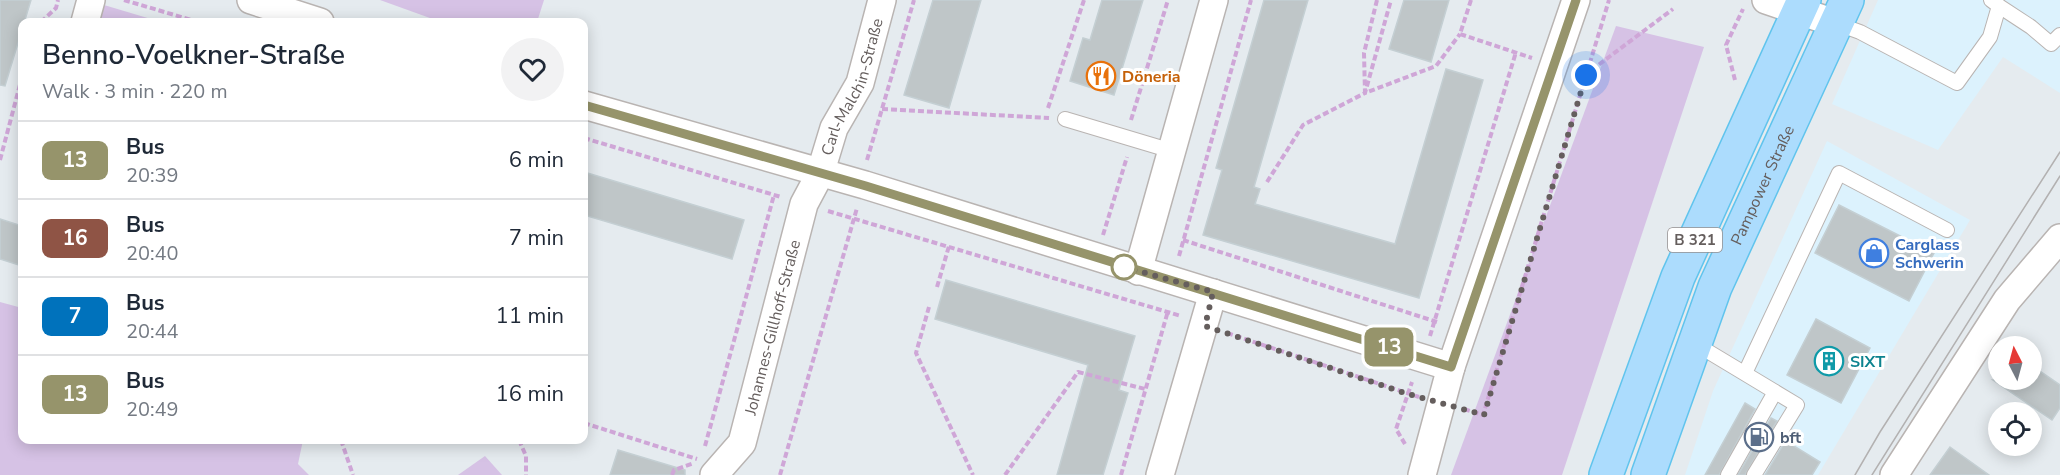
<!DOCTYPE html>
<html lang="en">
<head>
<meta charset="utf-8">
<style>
	:root { --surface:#fff; --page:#f2f2f3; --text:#1f2937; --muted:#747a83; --line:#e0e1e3 }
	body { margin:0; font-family:"Nunito Sans",sans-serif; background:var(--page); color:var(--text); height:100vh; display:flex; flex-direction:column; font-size:22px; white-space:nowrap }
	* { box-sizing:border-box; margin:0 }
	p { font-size:20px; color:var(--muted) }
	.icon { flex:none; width:33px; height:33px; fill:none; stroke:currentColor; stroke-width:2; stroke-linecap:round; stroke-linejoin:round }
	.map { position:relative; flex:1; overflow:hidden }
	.drawer { position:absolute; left:18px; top:18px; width:570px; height:426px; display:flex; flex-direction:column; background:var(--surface); border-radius:12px; box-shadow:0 3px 15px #0003 }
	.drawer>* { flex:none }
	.badge { padding:0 12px; border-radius:9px; font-size:21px; line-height:39px }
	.needle { width:39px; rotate:354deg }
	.fabs { position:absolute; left:1988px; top:336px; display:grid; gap:12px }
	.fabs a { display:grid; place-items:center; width:54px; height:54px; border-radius:50%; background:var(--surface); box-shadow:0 3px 15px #0003; font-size:30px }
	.you { position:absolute; width:30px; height:30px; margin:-15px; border:4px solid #fff; border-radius:50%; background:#1a73e8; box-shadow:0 0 0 9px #1a73e833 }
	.map>.badge { position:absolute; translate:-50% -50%; box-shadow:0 0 0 3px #fff }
	.round { display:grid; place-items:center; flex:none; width:63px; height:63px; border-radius:32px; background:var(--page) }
	.overview { display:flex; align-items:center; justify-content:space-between; height:102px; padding:0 24px }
	h1 { font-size:28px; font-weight:600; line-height:45px }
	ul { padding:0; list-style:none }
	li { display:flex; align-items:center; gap:18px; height:78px; padding:0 24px; border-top:2px solid var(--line) }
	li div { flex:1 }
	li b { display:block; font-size:22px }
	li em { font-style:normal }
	li .badge { min-width:66px; font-weight:700; text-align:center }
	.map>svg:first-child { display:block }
	.commercial { fill:#dcf2fd }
	.green { fill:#d6c2e5 }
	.building { fill:#bfc6c8; stroke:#c4cfd3; stroke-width:1.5 }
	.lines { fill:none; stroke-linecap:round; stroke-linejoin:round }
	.lane-casing { stroke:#b9b4b2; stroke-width:16 }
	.street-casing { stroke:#b9b4b2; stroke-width:30 }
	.primary-casing { stroke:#60c4ed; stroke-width:36 }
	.path { stroke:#cfa6d7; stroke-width:4; stroke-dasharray:6 3; stroke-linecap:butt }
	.lane { stroke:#fff; stroke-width:14 }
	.street { stroke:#fff; stroke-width:27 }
	.primary { stroke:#acdcfd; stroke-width:33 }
	.tram { stroke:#b3b1b1; stroke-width:1.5 }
	.line-casing { stroke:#fff; stroke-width:14 }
	.line { stroke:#96946b; stroke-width:9 }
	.walk { stroke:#655e5d; stroke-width:6; stroke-dasharray:0 10.8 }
	.stop-dot { fill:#fff; stroke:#96946b; stroke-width:3 }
	.labels { text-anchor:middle; stroke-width:6; stroke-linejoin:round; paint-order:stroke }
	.shield { fill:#fff; stroke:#938e8e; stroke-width:1.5 }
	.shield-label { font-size:15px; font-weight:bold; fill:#655e5d }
	.food-label { font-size:16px; font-weight:bold; fill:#c56008; stroke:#fff; text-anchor:start }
	.street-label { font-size:16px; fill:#655e5d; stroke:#fff }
	.shop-label { font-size:16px; font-weight:bold; fill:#366cbe; stroke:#fff; text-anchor:start }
	.culture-label { font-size:16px; font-weight:bold; fill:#0d838f; stroke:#fff; text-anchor:start }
	.service-label { font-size:16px; font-weight:bold; fill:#4e5e75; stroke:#fff; text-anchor:start }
</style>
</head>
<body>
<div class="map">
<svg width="2060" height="475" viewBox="0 0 2060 475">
	<rect width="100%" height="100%" fill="#e5ebef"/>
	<g class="commercial">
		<polygon points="1878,0 2060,0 2060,93 2003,57 1938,150 1832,104"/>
		<polygon points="1827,141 1970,220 1818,475 1685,475 1713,391"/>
	</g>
	<g class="green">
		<polygon points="380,0 544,0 537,22 441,22"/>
		<polygon points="104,5 161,22 100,22"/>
		<polygon points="1616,26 1704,47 1562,475 1451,475"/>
		<polygon points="0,302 22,308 22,440 303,440 298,464 309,475 0,475"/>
		<polygon points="485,456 502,475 458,475"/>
	</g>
	<g class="building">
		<polygon points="0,0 31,0 5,86 0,85"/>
		<polygon points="933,0 981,0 949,108 904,95"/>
		<polygon points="1102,0 1143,0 1114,95 1070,81 1083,38 1090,40"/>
		<polygon points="1264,0 1308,0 1254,187 1260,189 1255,204 1395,244 1446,69 1483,80 1419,298 1203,235 1222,170 1216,168"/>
		<polygon points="1404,0 1449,0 1431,62 1389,49"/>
		<polygon points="584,172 744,220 732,259 584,215"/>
		<polygon points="1839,205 1934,253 1909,301 1815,253"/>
		<polygon points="0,219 22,226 22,266 0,259"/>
		<polygon points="946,280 1135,336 1119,390 1128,393 1103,475 1057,475 1088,365 935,319"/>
		<polygon points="1816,319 1870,348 1841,403 1787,375"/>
		<polygon points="2031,365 2060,385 2060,408 2052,420 1993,380 2031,380"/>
		<polygon points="1745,403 1755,409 1719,475 1705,475"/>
		<polygon points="1771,418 1777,421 1745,475 1738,475"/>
		<polygon points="1792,430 1795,431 1789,443 1820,462 1812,475 1765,475"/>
		<polygon points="1950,447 1989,475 1930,475"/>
		<polygon points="618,450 685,470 685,475 610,475"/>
	</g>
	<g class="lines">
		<g class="lane-casing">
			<g id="lane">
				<polyline points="1999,6 2031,27 2051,44 2060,35"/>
				<polyline points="1835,23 1860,32 1957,83 1990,37 1999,6 1991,0"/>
				<polyline points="1065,119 1172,151"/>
				<polyline points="1694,343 1797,405 1754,475"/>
				<polyline points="1745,373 1839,173 1947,230"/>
				<polyline points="1728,475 1775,392"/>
			</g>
		</g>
		<g class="street-casing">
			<g id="street">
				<polyline points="251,0 320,22"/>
				<polyline points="1766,0 1835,23"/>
				<polyline points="85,22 91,0"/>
				<polyline points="584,105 865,185 1451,367"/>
				<polyline points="1138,271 1214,0"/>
				<path id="s1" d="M714 475 742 443 804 204 820 174 834 128 860 83 882 0"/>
				<polyline points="1160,475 1213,293"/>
				<polyline points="1422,475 1451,367 1576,0"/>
				<polyline points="1894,475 2007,300 2060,238"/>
			</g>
		</g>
		<g class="primary-casing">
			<g id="primary">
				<polyline points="1606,475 1678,277 1804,0"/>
				<path id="s2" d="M1648 475 1715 287 1847 0"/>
			</g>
		</g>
		<g class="path">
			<polyline points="124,0 198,22"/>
			<polyline points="1377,0 1364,53 1365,93 1436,66 1460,34"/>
			<polyline points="1471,0 1460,34 1532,58"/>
			<polyline points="41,22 56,8 58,0"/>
			<polyline points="1576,72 1585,75 1673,9"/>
			<polyline points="1735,80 1726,45 1743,9"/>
			<polyline points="1048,108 1084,0"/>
			<polyline points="882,109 1049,118"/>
			<polyline points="1131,120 1168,0"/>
			<polyline points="584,138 781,197"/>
			<polyline points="0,160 22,77"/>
			<polyline points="867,160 914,0"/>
			<polyline points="1267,182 1303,125 1365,93 1391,0"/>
			<polyline points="828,211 1181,316"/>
			<polyline points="1103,235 1127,157"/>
			<polyline points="1183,240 1437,322"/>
			<polyline points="1179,256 1251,0"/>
			<polyline points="937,287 949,246"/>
			<polyline points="929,307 916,353 973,475"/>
			<polyline points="1227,333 1419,397"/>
			<polyline points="1430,336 1516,52"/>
			<polyline points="1464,409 1483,415 1609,0"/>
			<polyline points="584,415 587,424"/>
			<polyline points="584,423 697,459"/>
			<polyline points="341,440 353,475"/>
			<polyline points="519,440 526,456 526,475"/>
			<polyline points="1405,444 1396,429 1412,382"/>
			<polyline points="705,446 774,195"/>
			<polyline points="672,475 674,470 694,463"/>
			<polyline points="780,475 857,208"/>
			<polyline points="1005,475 1078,372 1145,389"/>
			<polyline points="1121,475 1168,311"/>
		</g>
		<use href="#lane" class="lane"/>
		<use href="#street" class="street"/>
		<use href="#primary" class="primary"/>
		<g class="tram">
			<polyline points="1855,475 1880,432 2060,152"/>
			<polyline points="1872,475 2060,176"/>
		</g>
	</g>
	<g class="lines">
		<g class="line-casing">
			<polyline id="line" points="584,105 866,186 1451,367 1576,0"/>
		</g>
		<use href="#line" class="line"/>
		<polyline class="walk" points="1124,267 1213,292 1205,326 1408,394 1484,415 1586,75"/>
	</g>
	<defs>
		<g id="restaurant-ring" transform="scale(1.5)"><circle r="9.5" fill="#fff" stroke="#e8710a" stroke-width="1.5"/><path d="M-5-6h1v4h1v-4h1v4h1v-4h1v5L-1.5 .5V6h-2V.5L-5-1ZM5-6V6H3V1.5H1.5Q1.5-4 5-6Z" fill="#e8710a"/></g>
		<g id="shop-ring" transform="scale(1.5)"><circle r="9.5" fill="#fff" stroke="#3f7fe0" stroke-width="1.5"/><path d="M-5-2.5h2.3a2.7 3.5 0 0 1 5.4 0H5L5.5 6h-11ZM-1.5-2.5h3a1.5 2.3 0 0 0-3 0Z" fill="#3f7fe0"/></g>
		<g id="building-ring" transform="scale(1.5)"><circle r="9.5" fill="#fff" stroke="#0f9aa8" stroke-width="1.5"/><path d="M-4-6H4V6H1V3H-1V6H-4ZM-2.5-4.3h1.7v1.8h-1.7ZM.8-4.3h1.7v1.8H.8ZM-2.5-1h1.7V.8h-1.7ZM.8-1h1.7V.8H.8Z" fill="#0f9aa8"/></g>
		<g id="fuel-ring" transform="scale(1.5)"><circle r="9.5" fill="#fff" stroke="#5c6f8a" stroke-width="1.5"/><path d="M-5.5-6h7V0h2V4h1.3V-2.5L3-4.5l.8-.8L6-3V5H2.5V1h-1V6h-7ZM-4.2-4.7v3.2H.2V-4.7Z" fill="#5c6f8a"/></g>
	</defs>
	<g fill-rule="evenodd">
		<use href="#restaurant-ring" x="1101" y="76"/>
		<use href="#shop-ring" x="1874" y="253"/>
		<use href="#building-ring" x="1829" y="361"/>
		<use href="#fuel-ring" x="1759" y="437"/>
	</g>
	<circle class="stop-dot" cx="1124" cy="267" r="12"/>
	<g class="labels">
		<rect class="shield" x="1668" y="228" width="54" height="24" rx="4.5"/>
		<g class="shield-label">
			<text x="1695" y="245">B 321</text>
		</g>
		<g class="food-label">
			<text x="1122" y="82">Döneria</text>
		</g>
		<g class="street-label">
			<text dy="6" stroke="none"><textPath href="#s1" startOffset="417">Carl-Malchin-Straße</textPath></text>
			<text dy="6" stroke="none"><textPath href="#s2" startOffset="312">Pampower Straße</textPath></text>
			<text dy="6" stroke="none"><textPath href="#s1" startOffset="162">Johannes-Gillhoff-Straße</textPath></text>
		</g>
		<g class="shop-label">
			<text x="1895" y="250">Carglass<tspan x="1895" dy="18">Schwerin</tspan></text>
		</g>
		<g class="culture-label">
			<text x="1850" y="367">SIXT</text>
		</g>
		<g class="service-label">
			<text x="1780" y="443">bft</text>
		</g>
	</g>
</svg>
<div class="fabs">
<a><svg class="needle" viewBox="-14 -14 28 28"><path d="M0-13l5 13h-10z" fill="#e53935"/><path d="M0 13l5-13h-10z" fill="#747a83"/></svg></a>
<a><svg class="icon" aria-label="locate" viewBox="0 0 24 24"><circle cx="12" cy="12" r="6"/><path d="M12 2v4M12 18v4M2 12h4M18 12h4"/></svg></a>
</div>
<div class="you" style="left:1586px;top:75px"></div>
<b class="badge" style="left:1389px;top:347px;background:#96946b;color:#fff">13</b>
<section class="drawer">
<div class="overview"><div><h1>Benno-Voelkner-Straße</h1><p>Walk · 3 min · 220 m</p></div><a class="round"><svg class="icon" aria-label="heart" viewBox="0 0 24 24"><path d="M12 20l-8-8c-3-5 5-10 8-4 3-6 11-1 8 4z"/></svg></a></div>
<ul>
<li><span class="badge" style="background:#96946b;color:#fff">13</span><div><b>Bus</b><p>20:39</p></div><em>6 min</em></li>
<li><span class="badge" style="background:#8f5445;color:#fff">16</span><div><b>Bus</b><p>20:40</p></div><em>7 min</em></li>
<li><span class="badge" style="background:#0072bc;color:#fff">7</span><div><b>Bus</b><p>20:44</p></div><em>11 min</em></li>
<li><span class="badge" style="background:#96946b;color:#fff">13</span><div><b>Bus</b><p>20:49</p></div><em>16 min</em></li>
</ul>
</section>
</div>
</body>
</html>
